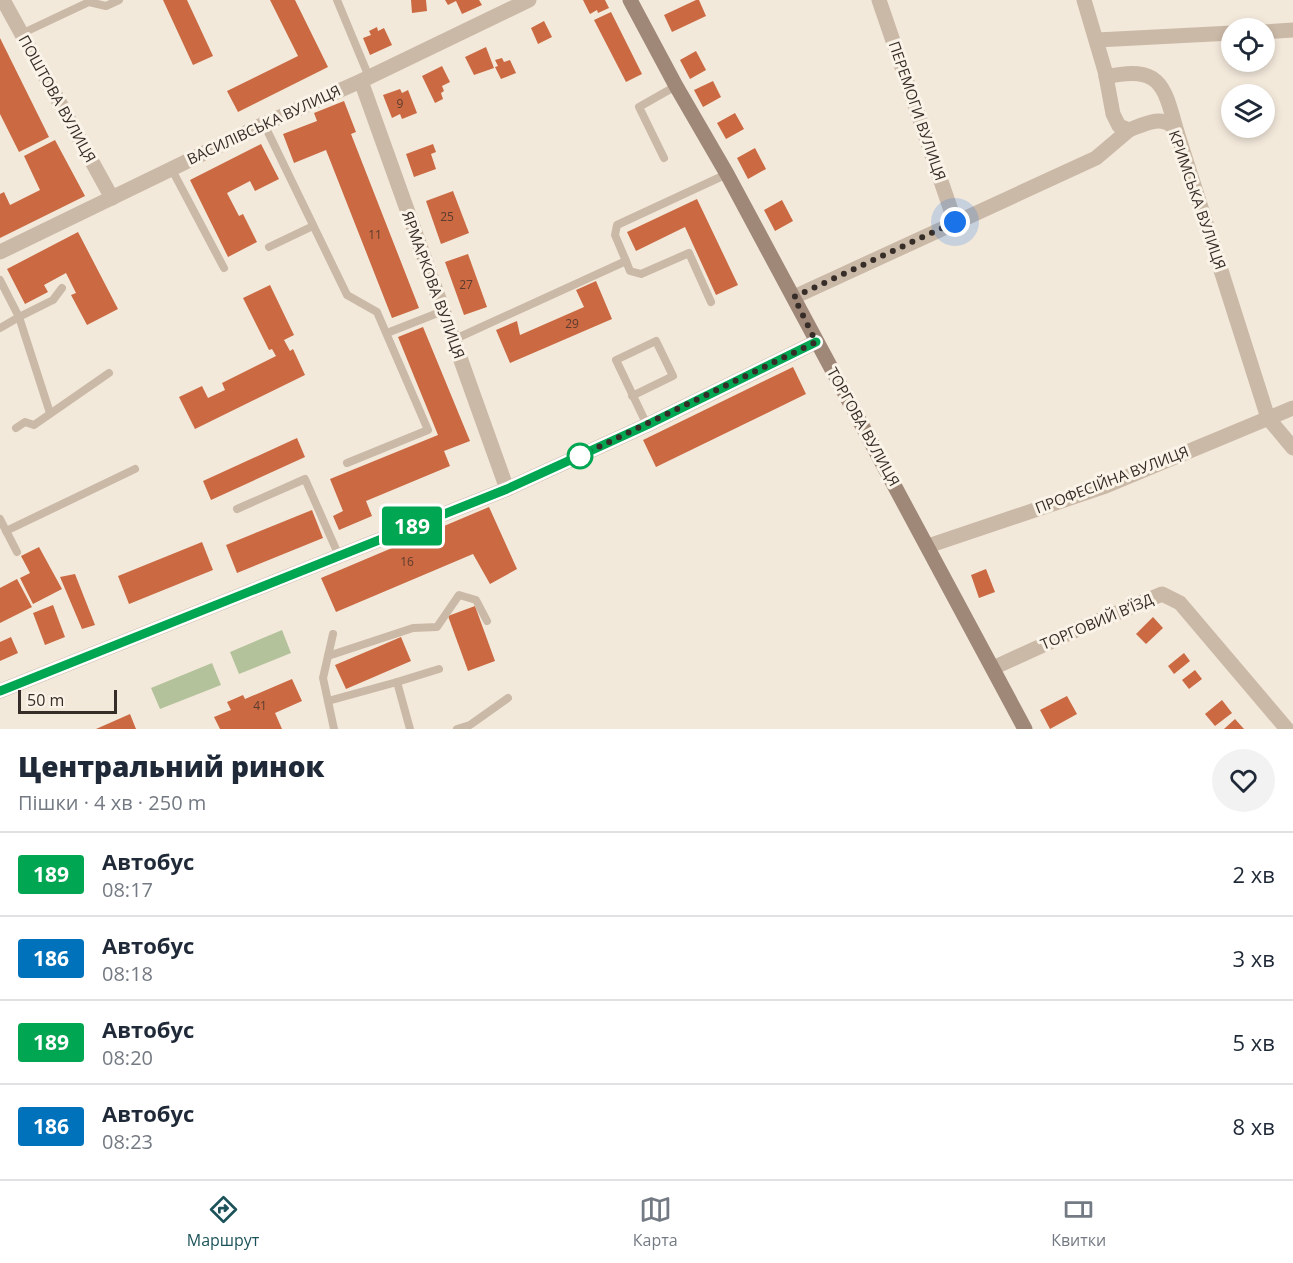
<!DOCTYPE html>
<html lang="uk">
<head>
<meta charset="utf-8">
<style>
	:root { --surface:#fff; --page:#f2f2f3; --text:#1f2937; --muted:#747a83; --line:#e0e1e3; --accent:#1c535a }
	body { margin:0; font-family:"Open Sans",sans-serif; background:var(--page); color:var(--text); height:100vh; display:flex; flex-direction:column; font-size:22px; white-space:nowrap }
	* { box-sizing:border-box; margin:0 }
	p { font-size:20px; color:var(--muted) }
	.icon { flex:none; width:33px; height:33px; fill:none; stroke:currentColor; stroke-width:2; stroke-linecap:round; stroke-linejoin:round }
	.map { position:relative; height:729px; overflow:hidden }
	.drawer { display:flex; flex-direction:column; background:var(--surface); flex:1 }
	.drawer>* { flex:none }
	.badge { padding:0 12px; border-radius:4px; font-size:21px; line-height:39px }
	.controls { position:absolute; left:1221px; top:18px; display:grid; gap:12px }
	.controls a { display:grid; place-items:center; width:54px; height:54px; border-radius:50%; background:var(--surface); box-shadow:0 3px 9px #0003; font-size:30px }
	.scale { position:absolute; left:18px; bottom:15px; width:99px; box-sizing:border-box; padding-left:6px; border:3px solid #372d28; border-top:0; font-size:16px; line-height:21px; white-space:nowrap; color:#372d28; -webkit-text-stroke:4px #faf3e8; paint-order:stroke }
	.you { position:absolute; width:30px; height:30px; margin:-15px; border:4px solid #fff; border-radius:50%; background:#1a73e8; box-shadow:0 0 0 9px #1a73e833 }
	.map>.badge { position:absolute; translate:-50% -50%; box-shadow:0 0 0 3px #fff }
	.round { display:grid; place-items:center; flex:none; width:63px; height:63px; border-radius:32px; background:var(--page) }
	.summary { display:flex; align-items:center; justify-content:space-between; height:102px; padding:0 18px }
	h1 { font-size:28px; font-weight:800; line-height:45px }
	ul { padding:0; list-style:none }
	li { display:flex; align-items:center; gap:18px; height:84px; padding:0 18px; border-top:2px solid var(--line) }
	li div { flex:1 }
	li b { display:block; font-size:22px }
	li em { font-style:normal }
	li .badge { min-width:66px; font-weight:700; text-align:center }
	.tab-bar { display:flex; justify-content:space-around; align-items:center; height:84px; border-top:2px solid var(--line); background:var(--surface); font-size:16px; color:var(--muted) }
	.tab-bar a { display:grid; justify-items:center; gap:3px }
	.tab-bar .current { color:var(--accent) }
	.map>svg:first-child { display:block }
	.green { fill:#b3c29b }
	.building { fill:#ca6942 }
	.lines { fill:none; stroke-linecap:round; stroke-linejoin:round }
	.lane { stroke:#cbb9a7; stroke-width:8 }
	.street { stroke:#cbb9a7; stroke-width:15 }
	.secondary { stroke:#9f8878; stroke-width:15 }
	.line-casing { stroke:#fff; stroke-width:14 }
	.line { stroke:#00a651; stroke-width:9 }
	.walk { stroke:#372d28; stroke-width:6; stroke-dasharray:0 10.8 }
	.stop-dot { fill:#fff; stroke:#00a651; stroke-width:3 }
	.labels { text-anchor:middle; stroke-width:6; stroke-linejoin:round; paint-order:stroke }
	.number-label { font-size:12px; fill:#5c3c2e }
	.street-label { font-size:15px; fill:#372d28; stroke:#faf3e8 }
</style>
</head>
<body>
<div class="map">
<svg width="1293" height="729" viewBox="0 0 1293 729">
	<rect width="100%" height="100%" fill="#f3e9db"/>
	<g class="green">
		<polygon points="282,630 291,653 239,674 230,652"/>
		<polygon points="212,663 221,685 160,709 151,688"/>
	</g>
	<g class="building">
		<polygon points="163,0 187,0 213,56 193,65"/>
		<polygon points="270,0 295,0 328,67 238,112 227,91 298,56"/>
		<polygon points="411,0 426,0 427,11 412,13"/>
		<polygon points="445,0 479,0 482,5 462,14 456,1 448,5"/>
		<polygon points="583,0 605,0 609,8 598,13 597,10 590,14"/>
		<polygon points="696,0 699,0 706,16 672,32 664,15"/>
		<polygon points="611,12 642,74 626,82 594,20"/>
		<polygon points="544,21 552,37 538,44 531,28"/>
		<polygon points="377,27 378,31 384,28 392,45 370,55 363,38 371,35 369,31"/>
		<polygon points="0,38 49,137 19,152 0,114"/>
		<polygon points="486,47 494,68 474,75 465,57"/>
		<polygon points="696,51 706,70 690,79 680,60"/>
		<polygon points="502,58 504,62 510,60 516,73 501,79 495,67 498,66 495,60"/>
		<polygon points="442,66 450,82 442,86 444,91 441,93 443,99 435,103 422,76"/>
		<polygon points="713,81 721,97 703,107 694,90"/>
		<polygon points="400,89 402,93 408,90 417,113 402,119 400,114 392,118 383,95"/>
		<polygon points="344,101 356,132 351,134 419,308 392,318 326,150 294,163 283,134 317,121 314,113"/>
		<polygon points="735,113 744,129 726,139 717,123"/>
		<polygon points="55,140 85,196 0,238 0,194 4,192 10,205 40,190 24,156"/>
		<polygon points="261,144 279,179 255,191 250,181 227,193 239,216 243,214 257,242 228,257 190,180"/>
		<polygon points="433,144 436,152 431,154 436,169 414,177 406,154"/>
		<polygon points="755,148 766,169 748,179 737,158"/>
		<polygon points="453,191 469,233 441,244 426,201"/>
		<polygon points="697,199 738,285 716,295 685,227 636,251 627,232"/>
		<polygon points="782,200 793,221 775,231 764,210"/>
		<polygon points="78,232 118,309 87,325 71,295 76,293 66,273 44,285 48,292 25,304 7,269"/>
		<polygon points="468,254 487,307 464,315 445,262"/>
		<polygon points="596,281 612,319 510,363 496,330 517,321 520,335 584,307 576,290"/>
		<polygon points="270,285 294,335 284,340 290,351 293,349 305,375 195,429 179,397 202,386 208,398 225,390 222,383 276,356 272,349 269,350 243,298"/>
		<polygon points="423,327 470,441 444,451 450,466 366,501 372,516 339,530 333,516 343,511 330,479 438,435 398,337"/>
		<polygon points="793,367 806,394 656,467 643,440"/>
		<polygon points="297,438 305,457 211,500 203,481"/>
		<polygon points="489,507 517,569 490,584 473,554 336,612 321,578"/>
		<polygon points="312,510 323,538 237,573 226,545"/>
		<polygon points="202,542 213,570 129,604 118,576"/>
		<polygon points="39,547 62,589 33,604 20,578 30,573 21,556"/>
		<polygon points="986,569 995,592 979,598 971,575"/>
		<polygon points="75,574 95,625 82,629 60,577"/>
		<polygon points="17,579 32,607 0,623 0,588"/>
		<polygon points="53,605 65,637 45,645 33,613"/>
		<polygon points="475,606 495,661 468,671 448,616"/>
		<polygon points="1153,617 1163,628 1146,644 1136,634"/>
		<polygon points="11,637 18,653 0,661 0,642"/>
		<polygon points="401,637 411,661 346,689 335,665"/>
		<polygon points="1184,653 1190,661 1174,674 1168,666"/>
		<polygon points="1195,670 1202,679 1189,689 1182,680"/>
		<polygon points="292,679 302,701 275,713 282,729 220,729 214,717 231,710 227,702 243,695 245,699"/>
		<polygon points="1067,696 1077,714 1050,729 1040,710"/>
		<polygon points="1222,700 1232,713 1215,726 1205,714"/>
		<polygon points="130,714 136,729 96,729"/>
		<polygon points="1235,719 1244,729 1224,729"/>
	</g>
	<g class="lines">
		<g class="lane">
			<polyline points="337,0 369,77"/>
			<polyline points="21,34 89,2 106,6 119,0"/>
			<polyline points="264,124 347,295 377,312 428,430 347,463"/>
			<polyline points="664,158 639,107 676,86"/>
			<polyline points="171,168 224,268"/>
			<polyline points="269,247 313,226"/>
			<polyline points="626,261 630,271 641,274 689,253 711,302"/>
			<polyline points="0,280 19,317 53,300 62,288"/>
			<polyline points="0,328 19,317 50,413"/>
			<polyline points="387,333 443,311"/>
			<polyline points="453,340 626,261 615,235 617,225 727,174"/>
			<polyline points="632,396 673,376 656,341 616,360 647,425"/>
			<polyline points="16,428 25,422 34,425 109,373"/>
			<polyline points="237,509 305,479 339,556"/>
			<polyline points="0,519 17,552"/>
			<polyline points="6,531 135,469"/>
			<polyline points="333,634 323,678 334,729"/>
			<polyline points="328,656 413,628 437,627 459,595 476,600 487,621"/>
			<polyline points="397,682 439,669"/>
			<polyline points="328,701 397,682 410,729"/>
			<polyline points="457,729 470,725 508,698"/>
		</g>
		<g class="street">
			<polyline points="3,0 112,198"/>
			<polyline points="879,0 955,222"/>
			<path d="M1084 0 1105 71 1113 114 1119 126 1129 130C1145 124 1165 112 1177 132L1268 418 1293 448"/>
			<polyline points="1264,32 1293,30"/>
			<polyline points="1097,40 1232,33"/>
			<path d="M1106 77C1161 65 1164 85 1177 132"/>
			<polyline points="361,81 507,489"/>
			<polyline points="0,252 264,124 361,81 529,0"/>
			<polyline points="794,297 1096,158 1129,130"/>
			<polyline points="928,546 1103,487 1293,408"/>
			<polyline points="993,668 1074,631 1162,594 1180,603 1287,729"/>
			<polyline points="0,691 507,489 647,425 816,342"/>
		</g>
		<polyline class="secondary" points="630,0 676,86 727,174 1025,729"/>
	</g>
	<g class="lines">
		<g class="line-casing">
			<polyline id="line" points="0,691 507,489 647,425 816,342"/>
		</g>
		<use href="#line" class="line"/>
		<polyline class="walk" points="580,456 816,342 794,297 955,222"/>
	</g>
	<circle class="stop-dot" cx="580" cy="456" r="12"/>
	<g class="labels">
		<g class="number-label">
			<text x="400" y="108">9</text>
			<text x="447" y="221">25</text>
			<text x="375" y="239">11</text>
			<text x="466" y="289">27</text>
			<text x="572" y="328">29</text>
			<text x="407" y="566">16</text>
			<text x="260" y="710">41</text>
		</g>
		<g class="street-label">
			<text transform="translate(57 99) rotate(61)" y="5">ПОШТОВА ВУЛИЦЯ</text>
			<text transform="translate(917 111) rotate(71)" y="5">ПЕРЕМОГИ ВУЛИЦЯ</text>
			<text transform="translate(264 125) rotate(-25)" y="5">ВАСИЛІВСЬКА ВУЛИЦЯ</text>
			<text transform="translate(1197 200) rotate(71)" y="5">КРИМСЬКА ВУЛИЦЯ</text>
			<text transform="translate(433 285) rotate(70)" y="5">ЯРМАРКОВА ВУЛИЦЯ</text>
			<text transform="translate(863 427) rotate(61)" y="5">ТОРГОВА ВУЛИЦЯ</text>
			<text transform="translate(1112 480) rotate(-21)" y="5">ПРОФЕСІЙНА ВУЛИЦЯ</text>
			<text transform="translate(1097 622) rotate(-23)" y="5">ТОРГОВИЙ В’ЇЗД</text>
		</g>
	</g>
</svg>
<div class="controls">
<a><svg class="icon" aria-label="locate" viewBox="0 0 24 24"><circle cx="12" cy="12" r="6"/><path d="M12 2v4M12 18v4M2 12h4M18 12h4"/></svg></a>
<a><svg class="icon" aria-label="layers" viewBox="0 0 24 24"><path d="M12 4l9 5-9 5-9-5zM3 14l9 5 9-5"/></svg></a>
</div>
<div class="scale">50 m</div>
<div class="you" style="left:955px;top:222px"></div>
<b class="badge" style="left:412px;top:526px;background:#00a651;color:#fff">189</b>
</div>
<section class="drawer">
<div class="summary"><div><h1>Центральний ринок</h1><p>Пішки · 4 хв · 250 m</p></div><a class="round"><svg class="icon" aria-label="heart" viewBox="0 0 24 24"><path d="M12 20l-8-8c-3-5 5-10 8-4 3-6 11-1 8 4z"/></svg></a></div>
<ul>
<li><span class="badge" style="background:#00a651;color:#fff">189</span><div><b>Автобус</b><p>08:17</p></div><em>2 хв</em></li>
<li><span class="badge" style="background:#0072bc;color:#fff">186</span><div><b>Автобус</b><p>08:18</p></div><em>3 хв</em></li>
<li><span class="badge" style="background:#00a651;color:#fff">189</span><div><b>Автобус</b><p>08:20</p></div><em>5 хв</em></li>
<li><span class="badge" style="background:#0072bc;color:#fff">186</span><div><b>Автобус</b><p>08:23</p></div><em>8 хв</em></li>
</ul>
</section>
<nav class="tab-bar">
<a class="current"><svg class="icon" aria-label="directions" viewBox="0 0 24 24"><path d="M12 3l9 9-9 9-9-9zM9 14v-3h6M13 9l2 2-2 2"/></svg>Маршрут</a>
<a><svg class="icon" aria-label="map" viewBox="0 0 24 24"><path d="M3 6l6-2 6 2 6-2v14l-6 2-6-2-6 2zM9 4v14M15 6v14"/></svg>Карта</a>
<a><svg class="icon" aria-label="tickets" viewBox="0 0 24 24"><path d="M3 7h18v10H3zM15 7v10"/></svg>Квитки</a>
</nav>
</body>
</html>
